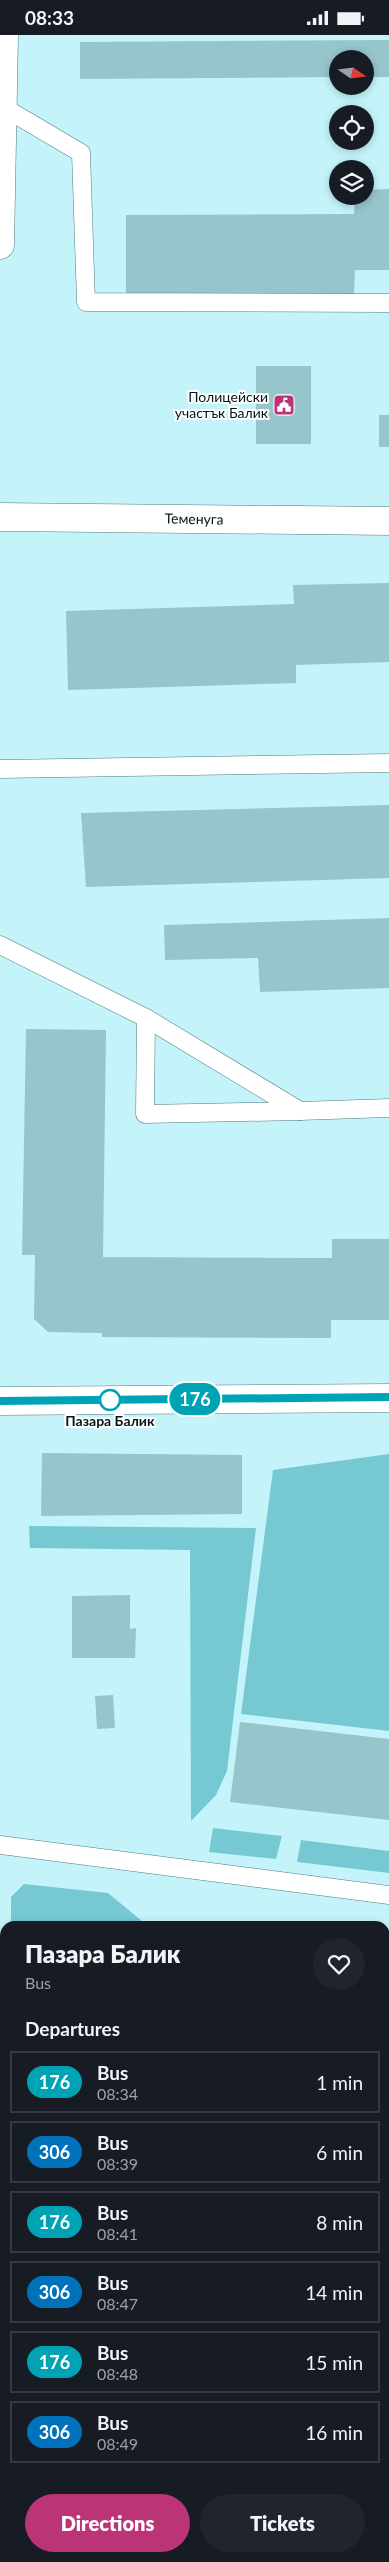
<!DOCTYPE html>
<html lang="en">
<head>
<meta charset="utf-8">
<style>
	:root { --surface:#171b24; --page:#20242c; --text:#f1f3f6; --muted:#9ea1a6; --line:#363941; --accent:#bb3576 }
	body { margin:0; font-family:Lato,sans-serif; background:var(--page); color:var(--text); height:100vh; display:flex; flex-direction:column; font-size:19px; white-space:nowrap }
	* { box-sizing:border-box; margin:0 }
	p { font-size:16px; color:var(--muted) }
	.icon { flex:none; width:28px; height:28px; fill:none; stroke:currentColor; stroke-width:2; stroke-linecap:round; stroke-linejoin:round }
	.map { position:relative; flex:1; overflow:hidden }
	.details { position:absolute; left:0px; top:1886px; width:390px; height:641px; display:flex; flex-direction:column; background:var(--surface); border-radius:15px 15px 0 0; box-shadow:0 2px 8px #0003 }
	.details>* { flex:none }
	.badge { padding:0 10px; border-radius:16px; font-size:18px; line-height:32px }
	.needle { width:32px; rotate:104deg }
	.buttons { position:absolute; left:329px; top:15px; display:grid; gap:10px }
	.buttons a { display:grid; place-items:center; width:45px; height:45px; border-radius:50%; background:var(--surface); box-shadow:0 2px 8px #0003; font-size:25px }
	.map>.badge { position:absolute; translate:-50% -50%; box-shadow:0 0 0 2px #fff }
	h2 { padding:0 25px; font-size:19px; line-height:45px }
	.round { display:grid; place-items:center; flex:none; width:52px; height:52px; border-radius:26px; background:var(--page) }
	.summary { display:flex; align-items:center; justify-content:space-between; height:85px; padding:0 25px }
	h1 { font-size:24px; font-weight:800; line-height:38px }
	.cta { display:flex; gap:10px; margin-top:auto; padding:10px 25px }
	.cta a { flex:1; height:58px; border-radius:30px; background:var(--accent); color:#fff; font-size:20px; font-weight:800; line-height:58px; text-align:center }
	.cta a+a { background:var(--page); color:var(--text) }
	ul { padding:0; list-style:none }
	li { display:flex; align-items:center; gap:15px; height:62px; margin:0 10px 8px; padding:0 15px; border:2px solid var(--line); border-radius:0px }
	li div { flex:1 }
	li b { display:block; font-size:19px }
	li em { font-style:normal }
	li .badge { min-width:55px; font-weight:700; text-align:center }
	.status { display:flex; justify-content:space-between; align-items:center; height:35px; padding:0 25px; background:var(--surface); direction:ltr }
	.status svg { height:14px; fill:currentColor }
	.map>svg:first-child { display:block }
	.green { fill:#76c9d3 }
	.building { fill:#96c5cb }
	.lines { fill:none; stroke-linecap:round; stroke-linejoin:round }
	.service-casing { stroke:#4e7b80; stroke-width:19 }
	.minor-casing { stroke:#4e7b80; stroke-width:29 }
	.service { stroke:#fff; stroke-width:18 }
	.minor { stroke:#fff; stroke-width:28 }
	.line-casing { stroke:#fff; stroke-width:11 }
	.line { stroke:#00a3b4; stroke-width:8 }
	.stop-dot { fill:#fff; stroke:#00a3b4; stroke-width:2.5 }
	.labels { text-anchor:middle; stroke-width:4; stroke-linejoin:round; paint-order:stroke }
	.poi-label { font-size:14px; fill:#041517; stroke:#fff; text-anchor:end }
	.street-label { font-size:14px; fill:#041517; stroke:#fff }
	.stop-label { font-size:14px; font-weight:bold; fill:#041517; stroke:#fff }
</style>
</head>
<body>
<div class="status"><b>08:33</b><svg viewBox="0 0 49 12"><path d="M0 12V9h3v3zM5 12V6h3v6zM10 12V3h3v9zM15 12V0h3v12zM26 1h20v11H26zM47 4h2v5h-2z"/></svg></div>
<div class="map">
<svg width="389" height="2527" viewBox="0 0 389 2527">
	<rect width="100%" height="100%" fill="#c4f4fa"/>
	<g class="green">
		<polygon points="389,1419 389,1696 241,1679 273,1435"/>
		<polygon points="29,1491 256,1493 227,1736 216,1760 191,1786 190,1515 30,1513"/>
		<polygon points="213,1793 282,1801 276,1824 209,1817"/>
		<polygon points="301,1805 389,1816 389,1838 297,1827"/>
		<polygon points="24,1849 108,1858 148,1891 11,1891 11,1862"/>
		<polygon points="385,2096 389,2097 389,2164 385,2163"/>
		<rect x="385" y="2264" width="4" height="98"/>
	</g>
	<g class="building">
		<polygon points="389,5 389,42 365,42 365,24 338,24 338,42 80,44 80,7"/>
		<polygon points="389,154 389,235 355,235 354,259 126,260 126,180 354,179 355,161 365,161 365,155"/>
		<rect x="256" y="331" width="55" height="78"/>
		<rect x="379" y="380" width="10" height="32"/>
		<polygon points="389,548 389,627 296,630 296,648 68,655 66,576 294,569 293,550"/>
		<polygon points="389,770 389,843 86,852 81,778"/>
		<polygon points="389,883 389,953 260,957 258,923 165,925 164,890"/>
		<polygon points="26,994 106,995 103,1222 332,1223 332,1204 389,1204 389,1285 331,1285 331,1303 102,1302 102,1298 48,1297 34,1284 35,1220 22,1220"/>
		<polygon points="42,1418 242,1420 242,1479 41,1481"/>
		<polygon points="130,1560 130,1594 136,1593 135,1623 72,1623 72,1561"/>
		<polygon points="113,1660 115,1693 97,1694 95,1661"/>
		<polygon points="240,1687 389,1704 389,1785 230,1767"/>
		<polygon points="385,2173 389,2174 389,2255 385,2255"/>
		<polygon points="0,2470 5,2470 5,2522 76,2522 76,2527 0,2527"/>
	</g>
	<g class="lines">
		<g class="service-casing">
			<g id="service">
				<polyline points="3,72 81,118 86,267 389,268"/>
				<polyline points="0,734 389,728"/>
				<polyline points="0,910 146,983 300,1076 389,1073"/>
				<polyline points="146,983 145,1079 300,1076"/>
				<polyline points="0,1810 389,1860"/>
				<polyline points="0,2036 5,2036"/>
				<polyline points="385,2074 389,2075"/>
				<polyline points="178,2527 179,2522"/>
				<polyline points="352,2527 352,2522"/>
			</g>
		</g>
		<g class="minor-casing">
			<g id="minor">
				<polyline points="0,210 4,0"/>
				<polyline points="0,482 389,486"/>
				<polyline points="0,1366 389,1363"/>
				<polyline points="0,2341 5,2342"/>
				<polyline points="385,2383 389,2383"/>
			</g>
		</g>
		<use href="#service" class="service"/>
		<use href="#minor" class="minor"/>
	</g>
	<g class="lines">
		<g class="line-casing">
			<polyline id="line" points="0,1366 389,1362"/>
		</g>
		<use href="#line" class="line"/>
	</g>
	<defs>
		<g id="civic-square" transform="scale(1.125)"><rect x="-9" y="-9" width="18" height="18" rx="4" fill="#bb3576" stroke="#fff"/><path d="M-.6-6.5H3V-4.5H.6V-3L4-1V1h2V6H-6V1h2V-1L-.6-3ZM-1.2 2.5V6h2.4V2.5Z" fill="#fff"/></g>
	</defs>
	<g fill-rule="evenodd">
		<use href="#civic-square" x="284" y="370"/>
	</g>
	<circle class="stop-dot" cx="110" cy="1365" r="10"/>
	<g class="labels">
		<g class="poi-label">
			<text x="268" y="367">Полицейски<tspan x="268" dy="16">участък Балик</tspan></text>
		</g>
		<g class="street-label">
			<text transform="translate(194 484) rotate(1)" y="5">Теменуга</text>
		</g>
		<g class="stop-label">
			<text x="110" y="1391">Пазара Балик</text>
		</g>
	</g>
</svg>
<div class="buttons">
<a><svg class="needle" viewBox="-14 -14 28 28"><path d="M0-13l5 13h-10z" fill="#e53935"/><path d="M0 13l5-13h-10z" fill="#9ea1a6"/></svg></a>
<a><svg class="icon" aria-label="locate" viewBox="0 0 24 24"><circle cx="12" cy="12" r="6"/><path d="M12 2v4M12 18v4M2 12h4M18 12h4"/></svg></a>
<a><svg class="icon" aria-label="layers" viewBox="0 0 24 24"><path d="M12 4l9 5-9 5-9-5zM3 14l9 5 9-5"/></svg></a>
</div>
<b class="badge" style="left:195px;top:1364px;background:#00a3b4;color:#fff">176</b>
<section class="details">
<div class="summary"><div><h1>Пазара Балик</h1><p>Bus</p></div><a class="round"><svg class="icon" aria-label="heart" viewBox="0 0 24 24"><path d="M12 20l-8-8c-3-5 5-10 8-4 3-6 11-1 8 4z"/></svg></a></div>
<h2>Departures</h2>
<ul>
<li><span class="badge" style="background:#00a3b4;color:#fff">176</span><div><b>Bus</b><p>08:34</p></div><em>1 min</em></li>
<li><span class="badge" style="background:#0072bc;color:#fff">306</span><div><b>Bus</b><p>08:39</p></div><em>6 min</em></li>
<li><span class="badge" style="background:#00a3b4;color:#fff">176</span><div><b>Bus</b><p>08:41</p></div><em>8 min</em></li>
<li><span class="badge" style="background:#0072bc;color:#fff">306</span><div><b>Bus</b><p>08:47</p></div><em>14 min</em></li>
<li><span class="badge" style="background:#00a3b4;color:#fff">176</span><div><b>Bus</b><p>08:48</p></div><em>15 min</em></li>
<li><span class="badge" style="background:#0072bc;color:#fff">306</span><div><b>Bus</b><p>08:49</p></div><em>16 min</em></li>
</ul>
<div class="cta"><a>Directions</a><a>Tickets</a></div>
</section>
</div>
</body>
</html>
